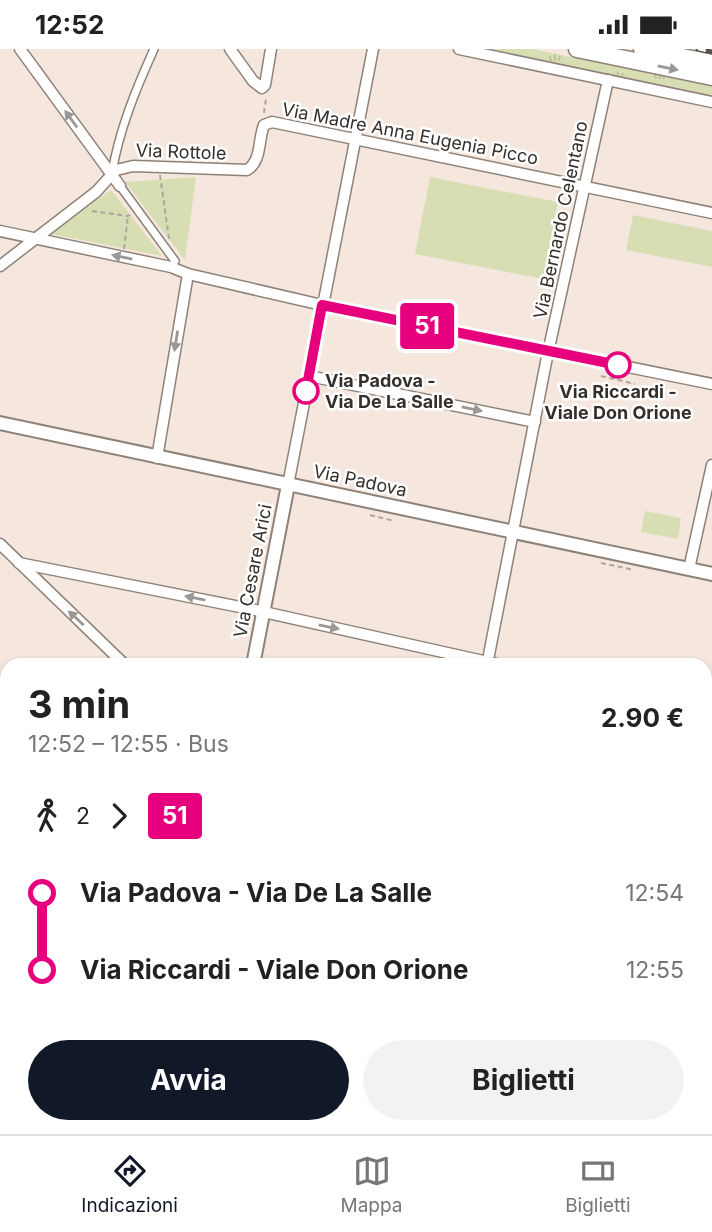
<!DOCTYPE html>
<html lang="it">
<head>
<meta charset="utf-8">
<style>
	:root { --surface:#fff; --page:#f2f2f2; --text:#222; --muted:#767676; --line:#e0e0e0; --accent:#111827 }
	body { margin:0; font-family:Inter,sans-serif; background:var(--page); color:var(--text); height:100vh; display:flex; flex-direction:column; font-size:26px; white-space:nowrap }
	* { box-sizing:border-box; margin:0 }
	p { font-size:23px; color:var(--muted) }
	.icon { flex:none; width:38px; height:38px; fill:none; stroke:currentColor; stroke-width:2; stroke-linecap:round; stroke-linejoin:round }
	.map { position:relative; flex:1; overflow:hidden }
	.sheet { position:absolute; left:0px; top:609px; width:712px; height:476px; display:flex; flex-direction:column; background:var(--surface); border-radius:21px 21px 0 0; box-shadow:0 2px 5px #0004 }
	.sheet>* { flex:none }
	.badge { padding:0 14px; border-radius:5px; font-size:24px; line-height:46px }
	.map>.badge { position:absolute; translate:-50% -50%; box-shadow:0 0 0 4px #fff }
	.legs { display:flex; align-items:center; gap:10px; height:77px; padding:0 28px; font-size:23px }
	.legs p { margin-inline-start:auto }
	.headline { display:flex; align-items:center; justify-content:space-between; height:119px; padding:0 28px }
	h1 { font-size:38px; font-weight:700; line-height:52px }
	.cta { display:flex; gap:14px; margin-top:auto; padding:14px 28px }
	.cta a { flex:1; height:80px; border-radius:42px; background:var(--accent); color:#fff; font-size:28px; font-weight:700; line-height:80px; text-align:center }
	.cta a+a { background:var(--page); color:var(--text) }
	ul { padding:0 28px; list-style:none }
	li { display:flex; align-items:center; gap:24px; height:77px; font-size:26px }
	li i { display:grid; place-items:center; width:10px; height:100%; margin:0 9px; background:currentColor }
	li i::after { content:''; width:18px; height:18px; margin:-9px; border:5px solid; border-radius:50%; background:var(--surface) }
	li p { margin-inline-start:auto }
	li:first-child i { background:linear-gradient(#0000 50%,currentColor 0) }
	li:last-child i { background:linear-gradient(currentColor 50%,#0000 0) }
	.status { display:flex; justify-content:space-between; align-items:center; height:49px; padding:0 35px; background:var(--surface); direction:ltr }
	.status svg { height:19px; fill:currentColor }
	.menu { display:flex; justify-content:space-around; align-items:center; height:98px; border-top:2px solid var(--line); background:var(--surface); font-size:19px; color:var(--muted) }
	.menu a { display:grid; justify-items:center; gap:4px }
	.menu .selected { color:var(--accent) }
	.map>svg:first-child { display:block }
	.grass { fill:url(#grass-tufts) }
	.green { fill:#d8deb4 }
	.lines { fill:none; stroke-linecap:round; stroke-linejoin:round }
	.service-casing { stroke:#8e8278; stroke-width:8 }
	.pedestrian-casing { stroke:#8e8278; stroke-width:10 }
	.minor-casing { stroke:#8e8278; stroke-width:13 }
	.tertiary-casing { stroke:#8e8278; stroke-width:16 }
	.trunk-casing { stroke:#8e8278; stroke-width:19 }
	.path { stroke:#afa49c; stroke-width:2; stroke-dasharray:5 3.5; stroke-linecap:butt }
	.service { stroke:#fff; stroke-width:4.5 }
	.pedestrian { stroke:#fff; stroke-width:7 }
	.minor { stroke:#fff; stroke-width:10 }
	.tertiary { stroke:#fff; stroke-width:12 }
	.trunk { stroke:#fff; stroke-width:16 }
	.rail-casing { stroke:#58524d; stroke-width:5 }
	.rail { stroke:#fff; stroke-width:2.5; stroke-dasharray:8; stroke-linecap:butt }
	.oneway { fill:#9a9795 }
	.line-1-casing { stroke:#fff; stroke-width:16 }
	.line-1 { stroke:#e6007e; stroke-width:10 }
	.stop-1-dot { fill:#fff; stroke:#e6007e; stroke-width:3.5 }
	.labels { text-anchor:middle; stroke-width:5; stroke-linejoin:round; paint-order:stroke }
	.street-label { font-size:18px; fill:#342f2b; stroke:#fff }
	.stop-label { font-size:18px; font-weight:bold; fill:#342f2b; stroke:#fff; text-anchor:start }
</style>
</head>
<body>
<div class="status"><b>12:52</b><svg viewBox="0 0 49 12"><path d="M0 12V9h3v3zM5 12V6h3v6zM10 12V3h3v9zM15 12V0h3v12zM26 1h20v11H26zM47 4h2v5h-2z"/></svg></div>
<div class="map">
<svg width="712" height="1085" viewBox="0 0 712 1085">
	<defs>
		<pattern id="grass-tufts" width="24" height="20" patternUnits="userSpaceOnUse" patternTransform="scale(1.75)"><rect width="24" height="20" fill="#d8deb4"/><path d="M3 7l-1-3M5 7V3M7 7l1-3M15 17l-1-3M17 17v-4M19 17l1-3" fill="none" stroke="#babf9b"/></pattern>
	</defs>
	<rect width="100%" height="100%" fill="#f5e7dd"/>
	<polygon class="grass" points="489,0 532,0 712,37 712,46"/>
	<g class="green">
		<polygon points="196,128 185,211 125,133"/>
		<polygon points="430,128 558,153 543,230 415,205"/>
		<polygon points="111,141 162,207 51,185"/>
		<polygon points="633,166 712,182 712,218 626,201"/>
		<polygon points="645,462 681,469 678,490 641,483"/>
		<polygon points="711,891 712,1085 598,1085 592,1078 705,1078 705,905 708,905"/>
	</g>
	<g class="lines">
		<g class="service-casing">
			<polyline id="service" points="476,1085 483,1078"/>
		</g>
		<g class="pedestrian-casing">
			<g id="pedestrian">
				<path d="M112 124C119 81 136 40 154 0"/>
				<polyline points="120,137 175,212"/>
			</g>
		</g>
		<g class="minor-casing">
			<g id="minor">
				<polyline points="20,0 120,137"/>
				<polyline points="230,0 253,32 262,39 265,36 271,0"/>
				<polyline points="459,0 712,53"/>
				<polyline points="0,182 171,218 188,225 322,256 712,335"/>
				<path d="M0 217 96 143 116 121 133 117 247 121C262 112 258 90 264 76L272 73 712 164"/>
				<polyline points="309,327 535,373"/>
				<polyline points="157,409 188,225"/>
				<polyline points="288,436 373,0"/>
				<polyline points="0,495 125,616"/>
				<polyline points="19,514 255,561 501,616"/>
				<polyline points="689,520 712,416"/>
				<polyline points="487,616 547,308 608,31"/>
				<polyline points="705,658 712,659"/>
				<polyline points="705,733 712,734"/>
				<polyline points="0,777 7,769"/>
				<polyline points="0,841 7,847"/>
				<polyline points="705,882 712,883"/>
				<polyline points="0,1078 9,1085"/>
				<polyline points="276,1078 284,1085"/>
				<polyline points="456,1078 463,1085"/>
				<polyline points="50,1085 57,1078"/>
				<polyline points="170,1085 176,1078"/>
			</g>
		</g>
		<g class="tertiary-casing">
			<g id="tertiary">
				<polyline points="0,374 712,525"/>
				<polyline points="253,616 288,436"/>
				<polyline points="0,1009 7,1001"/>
			</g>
		</g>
		<g class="trunk-casing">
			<g id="trunk">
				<polyline points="577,0 712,28"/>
				<polyline points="642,0 712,14"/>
			</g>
		</g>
		<g class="path">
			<polyline points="264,64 266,49"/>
			<polyline points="160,126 169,190"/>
			<polyline points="92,162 128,167 131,165"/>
			<polyline points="124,200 128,167"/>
			<polyline points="601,327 635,335"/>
			<polyline points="370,466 394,472"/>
			<polyline points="601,514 634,521"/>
			<polyline points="0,632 7,636"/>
			<polyline points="705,1002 712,1003"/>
			<polyline points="705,1030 712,1020"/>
			<polyline points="582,1078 590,1085"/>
			<polyline points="674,1085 678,1078"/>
		</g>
		<use href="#service" class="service"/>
		<use href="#pedestrian" class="pedestrian"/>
		<use href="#minor" class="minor"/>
		<use href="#tertiary" class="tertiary"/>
		<use href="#trunk" class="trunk"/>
		<g class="rail-casing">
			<polyline id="rail" points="698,0 712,3"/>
		</g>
		<use href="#rail" class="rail"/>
	</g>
	<defs><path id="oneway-solid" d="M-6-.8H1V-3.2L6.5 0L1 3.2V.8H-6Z" transform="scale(1.75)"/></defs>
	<g class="oneway">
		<use href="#oneway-solid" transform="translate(668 19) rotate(12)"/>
		<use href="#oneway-solid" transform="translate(71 70) rotate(-126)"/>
		<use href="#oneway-solid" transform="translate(122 208) rotate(-169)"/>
		<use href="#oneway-solid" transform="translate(176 292) rotate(99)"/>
		<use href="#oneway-solid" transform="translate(472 360) rotate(12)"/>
		<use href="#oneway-solid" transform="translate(195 549) rotate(-169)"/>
		<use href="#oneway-solid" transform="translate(76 569) rotate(-137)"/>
		<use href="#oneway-solid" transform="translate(329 578) rotate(12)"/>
	</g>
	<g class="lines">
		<g class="line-1-casing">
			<polyline id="line-1" points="306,342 322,256 618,316"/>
		</g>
		<use href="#line-1" class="line-1"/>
	</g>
	<g class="stop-1-dot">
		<circle cx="618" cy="316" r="12"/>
		<circle cx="306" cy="342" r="12"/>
	</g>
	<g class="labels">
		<g class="street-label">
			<text transform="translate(410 85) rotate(11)" y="6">Via Madre Anna Eugenia Picco</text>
			<text transform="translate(181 103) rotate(2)" y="6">Via Rottole</text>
			<text transform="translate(561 171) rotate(-78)" y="6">Via Bernardo Celentano</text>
			<text transform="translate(360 432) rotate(12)" y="6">Via Padova</text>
			<text transform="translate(253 522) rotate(-79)" y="6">Via Cesare Arici</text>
		</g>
		<g class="stop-label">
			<text x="325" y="338">Via Padova -<tspan x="325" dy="21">Via De La Salle</tspan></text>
			<text x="618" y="349" text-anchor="middle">Via Riccardi -<tspan x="618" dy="21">Viale Don Orione</tspan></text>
		</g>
	</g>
</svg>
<b class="badge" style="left:427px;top:277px;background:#e6007e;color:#fff">51</b>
<section class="sheet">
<div class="headline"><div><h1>3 min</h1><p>12:52 – 12:55 · Bus</p></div><b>2.90 €</b></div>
<div class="legs"><svg class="icon" aria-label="walk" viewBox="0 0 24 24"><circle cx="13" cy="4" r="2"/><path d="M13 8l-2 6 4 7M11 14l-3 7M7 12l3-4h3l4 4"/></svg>2<svg class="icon" aria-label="forward" viewBox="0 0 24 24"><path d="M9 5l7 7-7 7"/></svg><b class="badge" style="background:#e6007e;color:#fff">51</b></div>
<ul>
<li><i style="color:#e6007e"></i><b>Via Padova - Via De La Salle</b><p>12:54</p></li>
<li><i style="color:#e6007e"></i><b>Via Riccardi - Viale Don Orione</b><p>12:55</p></li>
</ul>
<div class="cta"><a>Avvia</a><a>Biglietti</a></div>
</section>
</div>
<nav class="menu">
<a class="selected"><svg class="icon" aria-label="directions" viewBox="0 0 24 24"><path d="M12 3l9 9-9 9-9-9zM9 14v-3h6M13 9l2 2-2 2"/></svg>Indicazioni</a>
<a><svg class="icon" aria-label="map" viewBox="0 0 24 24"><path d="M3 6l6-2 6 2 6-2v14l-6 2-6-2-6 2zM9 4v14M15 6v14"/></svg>Mappa</a>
<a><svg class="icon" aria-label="tickets" viewBox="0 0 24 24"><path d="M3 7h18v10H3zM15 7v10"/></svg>Biglietti</a>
</nav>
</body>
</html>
